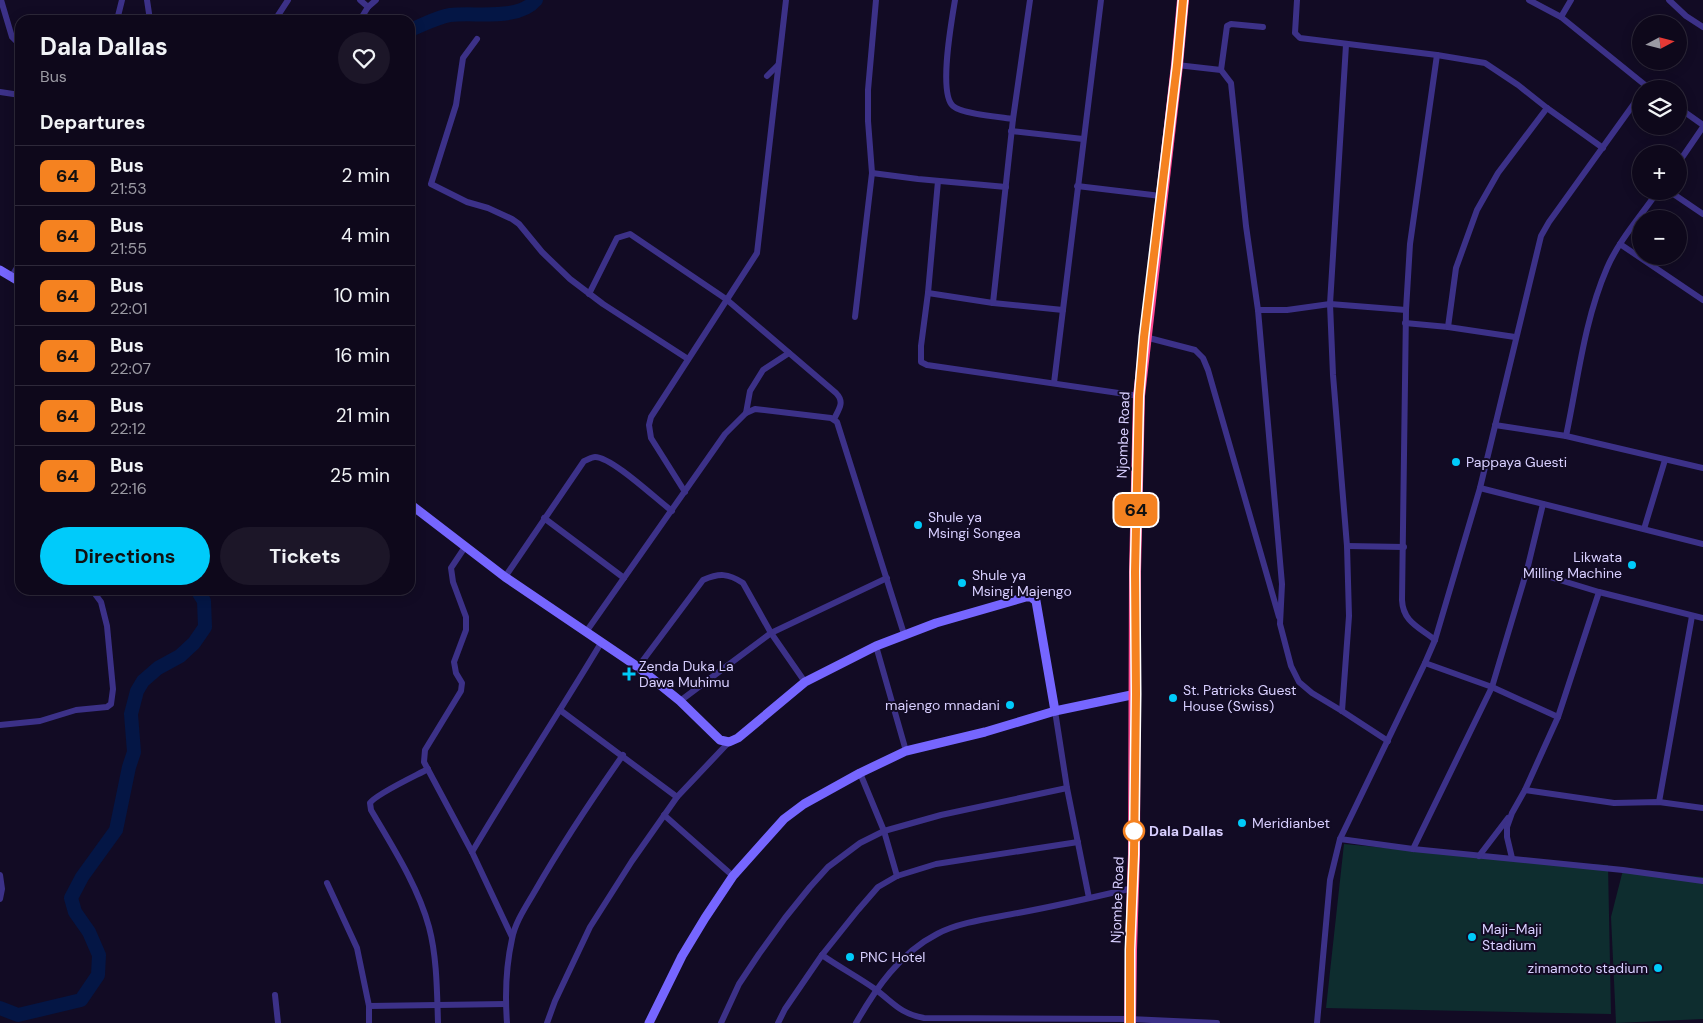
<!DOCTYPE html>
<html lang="en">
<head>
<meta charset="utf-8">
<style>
	:root { --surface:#0e081b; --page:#1c1628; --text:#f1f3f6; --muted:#9b9aa3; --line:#2e293a; --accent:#00cbfa }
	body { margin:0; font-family:"DM Sans",sans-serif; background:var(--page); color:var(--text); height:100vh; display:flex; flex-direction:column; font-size:19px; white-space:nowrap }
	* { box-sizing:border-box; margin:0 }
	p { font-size:16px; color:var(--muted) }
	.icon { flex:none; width:28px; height:28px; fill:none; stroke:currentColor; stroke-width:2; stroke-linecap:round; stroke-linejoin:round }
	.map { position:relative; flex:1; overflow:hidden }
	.drawer { position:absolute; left:15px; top:15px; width:400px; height:580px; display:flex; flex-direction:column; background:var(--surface); border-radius:15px; box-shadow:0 2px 12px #0003,0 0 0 1px var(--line) }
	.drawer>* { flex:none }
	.badge { padding:0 10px; border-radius:8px; font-size:18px; line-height:32px }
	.needle { width:32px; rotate:83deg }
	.buttons { position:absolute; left:1632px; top:15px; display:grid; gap:10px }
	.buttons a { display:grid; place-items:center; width:55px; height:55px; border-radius:50%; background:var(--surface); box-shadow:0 2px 12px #0003,0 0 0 1px var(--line); font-size:25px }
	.map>.badge { position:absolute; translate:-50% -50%; box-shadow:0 0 0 2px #fff }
	h2 { padding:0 25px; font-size:19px; line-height:45px }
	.round { display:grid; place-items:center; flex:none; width:52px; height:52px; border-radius:26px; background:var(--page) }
	.summary { display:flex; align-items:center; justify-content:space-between; height:85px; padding:0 25px }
	h1 { font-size:24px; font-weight:700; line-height:38px }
	.primary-button { display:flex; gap:10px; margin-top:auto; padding:10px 25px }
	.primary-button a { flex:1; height:58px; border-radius:30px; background:var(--accent); color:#111; font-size:20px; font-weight:700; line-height:58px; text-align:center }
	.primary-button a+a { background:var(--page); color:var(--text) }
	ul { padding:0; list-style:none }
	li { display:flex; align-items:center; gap:15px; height:60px; padding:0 25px; border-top:1px solid var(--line) }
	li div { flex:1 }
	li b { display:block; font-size:19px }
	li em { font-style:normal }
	li .badge { min-width:55px; font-weight:700; text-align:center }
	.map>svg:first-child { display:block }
	.green { fill:#0e2d2f }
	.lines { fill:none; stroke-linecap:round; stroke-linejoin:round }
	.river { stroke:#041645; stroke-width:14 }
	.street { stroke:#3c3188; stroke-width:6 }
	.secondary { stroke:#7666ff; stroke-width:9 }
	.highway { stroke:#ff4a91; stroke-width:12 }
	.line-casing { stroke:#fff; stroke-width:11 }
	.line { stroke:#f58220; stroke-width:8 }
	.poi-dot { fill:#00cbfa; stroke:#120b24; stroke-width:2 }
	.stop-dot { fill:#fff; stroke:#f58220; stroke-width:2.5 }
	.labels { text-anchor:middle; stroke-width:4; stroke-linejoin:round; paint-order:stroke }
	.street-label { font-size:14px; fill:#d8cfff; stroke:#120b24 }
	.poi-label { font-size:14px; fill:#d8cfff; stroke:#120b24; text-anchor:start }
	.stop-label { font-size:14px; font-weight:bold; fill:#d8cfff; stroke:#120b24; text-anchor:start }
</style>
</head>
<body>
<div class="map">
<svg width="1703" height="1023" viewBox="0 0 1703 1023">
	<rect width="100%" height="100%" fill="#120b24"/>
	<g class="green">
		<polygon points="1344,844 1541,862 1608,865 1611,1014 1326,1008"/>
		<polygon points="1623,870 1703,877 1703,1019 1616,1023 1611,917"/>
	</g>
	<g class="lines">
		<g class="river">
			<path d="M410 30C423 25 437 17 450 15 476 12 518 21 536 0"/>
			<polyline points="0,1008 18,1015 81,1000 98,975 99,955 89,932 75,912 71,898 82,877 116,830 129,767 134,752 131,714 137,691 143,681 158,668 180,656 194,643 205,627 204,601 197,590"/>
		</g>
		<g class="street">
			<polyline points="1,0 12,37 20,45"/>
			<polyline points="147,0 150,20"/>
			<polyline points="360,0 368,7"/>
			<path d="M955 0C952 19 938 93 953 106 962 114 999 117 1013 119"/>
			<polyline points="1297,0 1295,33 1300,38 1437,55 1485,63 1518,85 1547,108 1603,148"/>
			<polyline points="1529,0 1561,17 1650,89"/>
			<polyline points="1669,0 1686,16 1703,27"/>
			<polyline points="1561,17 1571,0"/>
			<polyline points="117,20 122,0"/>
			<polyline points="275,20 288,0"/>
			<polyline points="360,20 368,7 376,0"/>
			<polyline points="477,39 463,58 456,105 431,184 467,202 488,208 512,219 519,224 542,252 570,279 603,304 688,359"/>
			<polyline points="1177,65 1221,70 1231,83 1246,226 1258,310 1282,584 1280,624 1291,666 1299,682 1312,693 1342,711 1388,741"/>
			<polyline points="1221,70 1227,26 1231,24 1263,27"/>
			<polyline points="767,76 778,65"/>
			<polyline points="0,92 20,95"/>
			<polyline points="1679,108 1703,125"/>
			<polyline points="1011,131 1083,139"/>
			<polyline points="1679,162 1703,127"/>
			<polyline points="872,173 918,179 1006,187"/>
			<polyline points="938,181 928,293 921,346 921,362 927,365 1139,396"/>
			<polyline points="1077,186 1161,196"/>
			<polyline points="1669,191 1703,214"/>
			<polyline points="1620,244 1703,300"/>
			<polyline points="11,277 20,263"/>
			<polyline points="928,293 993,303 1063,310"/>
			<path d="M589 294 617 238 630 234 726 299 836 393C845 402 839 409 834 419"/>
			<polyline points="993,303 1013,119 1030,0"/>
			<polyline points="1258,310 1287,310 1330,304 1406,310"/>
			<polyline points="855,317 872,173 868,121 868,90 876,0"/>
			<polyline points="1405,323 1448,327 1515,337"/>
			<polyline points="1448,327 1456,268 1477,210 1498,173 1547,108"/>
			<polyline points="1145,337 1195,350 1203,358 1208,370 1279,617"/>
			<polyline points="1054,383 1101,0"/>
			<polyline points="746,413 750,391 763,370 789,353"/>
			<polyline points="1495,425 1566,436 1703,468"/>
			<path d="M1566 436C1578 380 1584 321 1607 268 1619 240 1641 216 1658 191"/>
			<polyline points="1480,488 1703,544"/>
			<polyline points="685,492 651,438 649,425 651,417 757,253 786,0"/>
			<polyline points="544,518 624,578"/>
			<polyline points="1644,529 1665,460"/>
			<polyline points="1347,546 1404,547"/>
			<polyline points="465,547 451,568 453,582 466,617 466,630 454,662 456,673 462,683 461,691 425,750 424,762 472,852 512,937"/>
			<polyline points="1527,570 1599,592 1703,618"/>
			<path d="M505 577 584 461C587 460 592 457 595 457 612 457 657 500 672 511"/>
			<polyline points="586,632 725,434 746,413 755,409 831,418 837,422 904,634"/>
			<path d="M1435 640C1419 627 1403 622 1402 600L1406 310 1410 244 1437 55"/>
			<polyline points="876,646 906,751"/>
			<polyline points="1425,663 1492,687 1558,717"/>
			<path d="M638 667 703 580C719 573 728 573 743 583L771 633 805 682"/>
			<polyline points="680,701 771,633 887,578"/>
			<polyline points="560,710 677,797"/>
			<polyline points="1055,711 1067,788 1089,898"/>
			<polyline points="1342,711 1349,616 1347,546 1333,375 1330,304 1346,45"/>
			<polyline points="0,725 40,721 76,710 107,707 111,704 113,689 107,626 101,602 92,590"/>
			<path d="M428 769C415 776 376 794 370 803L371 810C392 846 418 886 429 927 437 957 437 992 438 1023"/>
			<polyline points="860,773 884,831 897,876"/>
			<polyline points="1525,790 1614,803 1659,802 1703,808"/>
			<polyline points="1659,802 1692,616"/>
			<polyline points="664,815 733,876"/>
			<polyline points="1340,839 1413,849 1623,870 1703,881"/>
			<polyline points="1413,849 1492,687 1527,570 1543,504"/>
			<path d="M472 852C514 781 559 713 601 643"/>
			<polyline points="1479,856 1508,818"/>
			<polyline points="1512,858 1507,837 1507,827 1512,813 1525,790 1558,717 1599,592"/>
			<polyline points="0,875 2,889 0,899"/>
			<polyline points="327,883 357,948 369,1006 369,1023"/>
			<path d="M822 955C839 967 858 977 875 989 894 1003 899 1013 924 1018L1130 1019 1217 1023"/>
			<polyline points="275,995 278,1023"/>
			<polyline points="369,1006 506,1004"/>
			<path d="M507 1023C505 996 506 966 512 939 515 922 527 905 535 891 562 844 592 799 623 755"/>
			<polyline points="547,1023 555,1001 590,927 632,861 677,797 729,742"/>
			<polyline points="721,1023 739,984 759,954 785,918 810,887 828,867 860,843 884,831 941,815 1067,788"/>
			<polyline points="778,1023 785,1009 822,955 858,910 878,887 897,876 936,864 1078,842"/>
			<path d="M856 1023C876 988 900 953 937 934 959 922 993 918 1018 913 1056 906 1095 897 1133 888"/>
			<polyline points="1317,1023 1330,880 1340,839 1425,663 1435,640 1480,488 1541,236 1549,222 1641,94"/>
		</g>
		<g class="secondary">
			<polyline points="0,270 20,282"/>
			<polyline points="410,504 505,577 638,667 680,701 720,740 729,742 738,738 805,682 876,646 936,623 1026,597 1031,597 1036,601 1055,711"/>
			<polyline points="649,1023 682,956 705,918 733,876 784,819 804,804 860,773 906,751 985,732 1055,711 1136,694"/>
		</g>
		<polyline class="highway" points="1130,1023 1131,950 1134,854 1135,572 1139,396 1177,65 1183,0"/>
	</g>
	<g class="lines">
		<g class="line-casing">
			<polyline id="line" points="1130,1023 1130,950 1134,854 1136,694 1135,572 1139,396 1144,337 1177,65 1183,0"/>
		</g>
		<use href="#line" class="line"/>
	</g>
	<g class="poi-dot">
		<circle cx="1456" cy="462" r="5"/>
		<circle cx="918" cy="525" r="5"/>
		<circle cx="1632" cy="565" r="5"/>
		<circle cx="962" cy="583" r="5"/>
		<path d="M626.5 666.5h5v5h5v5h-5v5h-5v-5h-5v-5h5z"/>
		<circle cx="1173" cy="698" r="5"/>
		<circle cx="1010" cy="705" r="5"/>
		<circle cx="1242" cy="823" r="5"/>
		<circle cx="1472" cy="937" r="5"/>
		<circle cx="850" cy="957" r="5"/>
		<circle cx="1658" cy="968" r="5"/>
	</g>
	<circle class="stop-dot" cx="1134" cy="831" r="10"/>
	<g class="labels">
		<g class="street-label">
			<text transform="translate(1123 435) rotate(-88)" y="5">Njombe Road</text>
			<text transform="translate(1117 900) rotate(-88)" y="5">Njombe Road</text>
		</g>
		<g class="poi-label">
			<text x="1466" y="467">Pappaya Guesti</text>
			<text x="928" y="522">Shule ya<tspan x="928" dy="16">Msingi Songea</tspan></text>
			<text x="1622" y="562" text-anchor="end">Likwata<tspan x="1622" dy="16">Milling Machine</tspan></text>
			<text x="972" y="580">Shule ya<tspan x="972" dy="16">Msingi Majengo</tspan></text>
			<text x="639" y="671">Zenda Duka La<tspan x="639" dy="16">Dawa Muhimu</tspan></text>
			<text x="1183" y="695">St. Patricks Guest<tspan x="1183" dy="16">House (Swiss)</tspan></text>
			<text x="1000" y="710" text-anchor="end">majengo mnadani</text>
			<text x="1252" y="828">Meridianbet</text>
			<text x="1482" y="934">Maji-Maji<tspan x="1482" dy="16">Stadium</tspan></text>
			<text x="860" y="962">PNC Hotel</text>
			<text x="1648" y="973" text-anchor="end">zimamoto stadium</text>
		</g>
		<g class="stop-label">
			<text x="1149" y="836">Dala Dallas</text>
		</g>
	</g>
</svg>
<div class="buttons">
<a><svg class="needle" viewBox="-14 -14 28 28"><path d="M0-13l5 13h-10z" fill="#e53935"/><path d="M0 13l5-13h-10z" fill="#9b9aa3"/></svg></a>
<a><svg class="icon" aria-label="layers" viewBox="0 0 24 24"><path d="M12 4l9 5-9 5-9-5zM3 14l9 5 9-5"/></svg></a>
<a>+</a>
<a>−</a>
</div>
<b class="badge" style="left:1136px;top:510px;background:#f58220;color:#111">64</b>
<section class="drawer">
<div class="summary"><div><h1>Dala Dallas</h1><p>Bus</p></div><a class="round"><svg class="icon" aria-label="heart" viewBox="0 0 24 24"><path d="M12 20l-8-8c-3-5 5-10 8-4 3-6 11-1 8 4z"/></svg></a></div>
<h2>Departures</h2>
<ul>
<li><span class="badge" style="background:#f58220;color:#111">64</span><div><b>Bus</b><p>21:53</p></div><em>2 min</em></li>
<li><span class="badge" style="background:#f58220;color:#111">64</span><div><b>Bus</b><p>21:55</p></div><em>4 min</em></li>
<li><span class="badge" style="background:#f58220;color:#111">64</span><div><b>Bus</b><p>22:01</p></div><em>10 min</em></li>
<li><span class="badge" style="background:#f58220;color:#111">64</span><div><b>Bus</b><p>22:07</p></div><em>16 min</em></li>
<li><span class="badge" style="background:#f58220;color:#111">64</span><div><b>Bus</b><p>22:12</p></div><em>21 min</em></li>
<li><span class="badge" style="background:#f58220;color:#111">64</span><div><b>Bus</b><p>22:16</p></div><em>25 min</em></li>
</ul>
<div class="primary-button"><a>Directions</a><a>Tickets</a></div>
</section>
</div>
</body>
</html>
